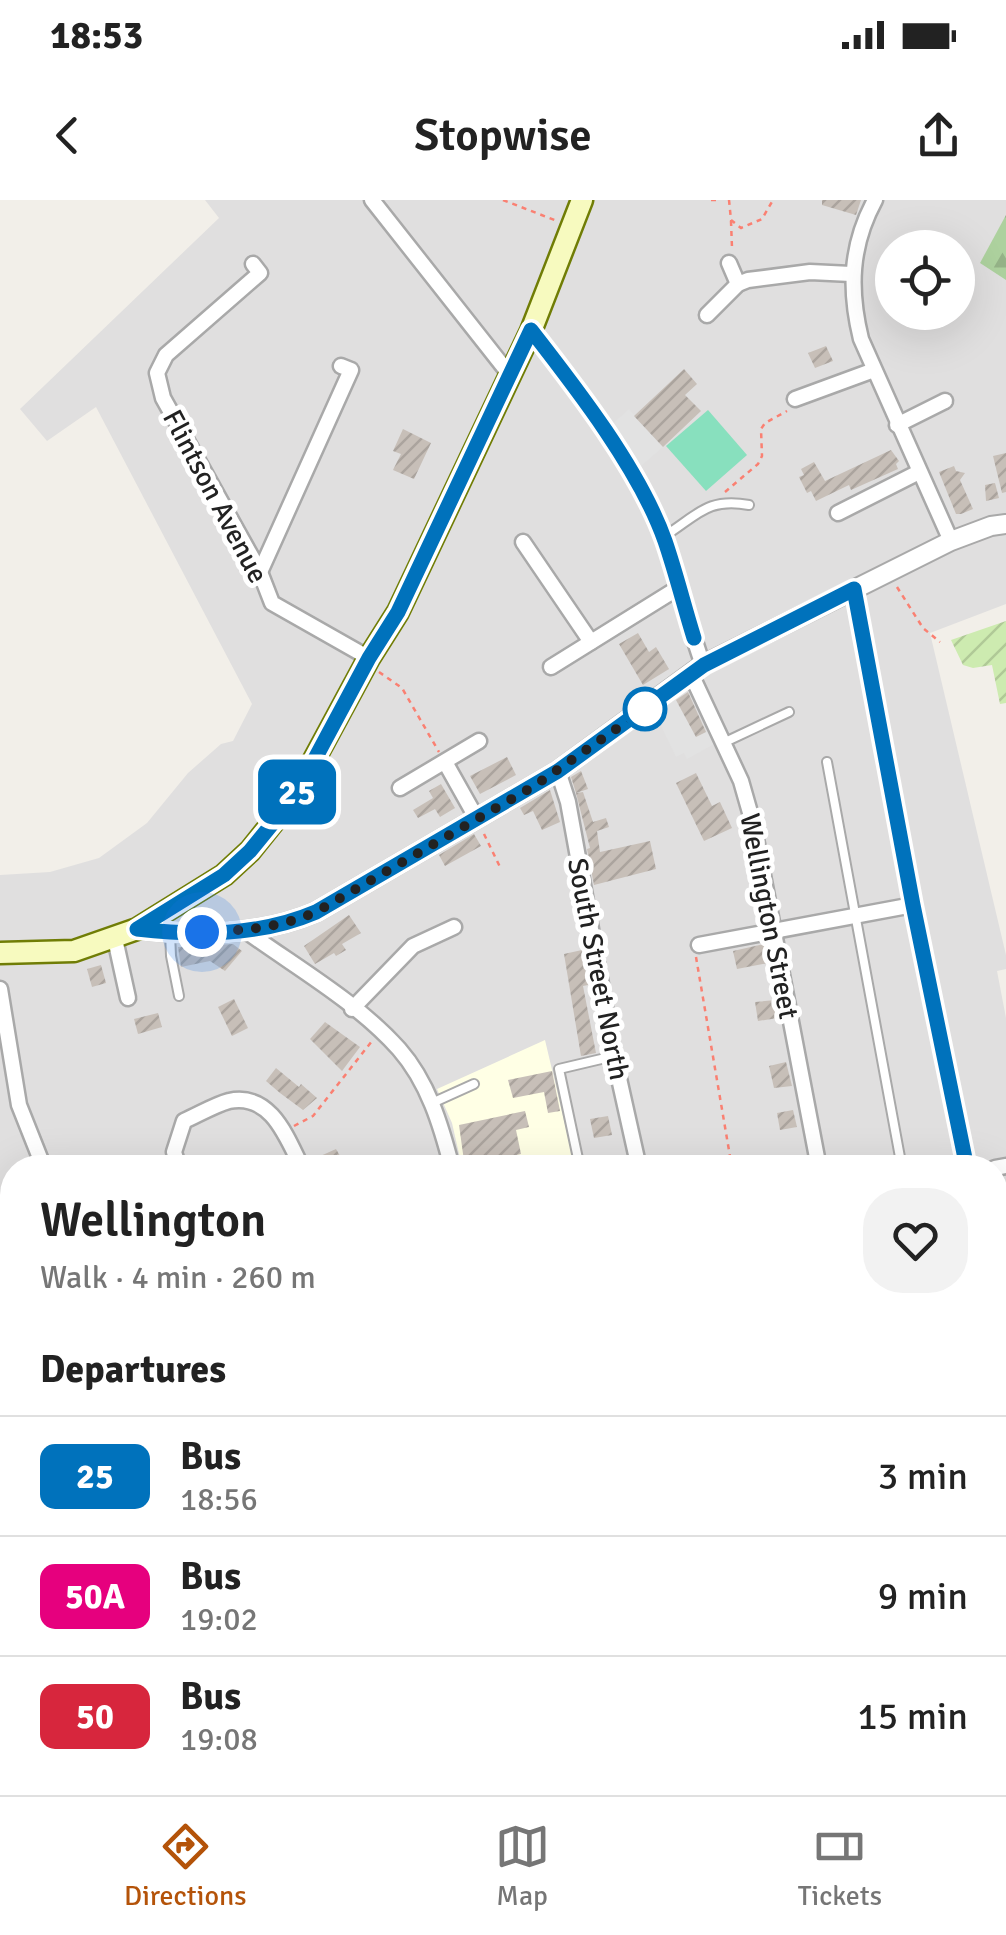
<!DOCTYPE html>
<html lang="en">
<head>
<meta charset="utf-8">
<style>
	:root { --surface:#fff; --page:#f2f2f2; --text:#222; --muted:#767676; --line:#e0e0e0; --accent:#b45309 }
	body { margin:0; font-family:Signika,sans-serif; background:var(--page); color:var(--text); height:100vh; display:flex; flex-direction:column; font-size:38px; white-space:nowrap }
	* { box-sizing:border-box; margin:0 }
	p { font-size:32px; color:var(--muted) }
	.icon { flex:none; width:55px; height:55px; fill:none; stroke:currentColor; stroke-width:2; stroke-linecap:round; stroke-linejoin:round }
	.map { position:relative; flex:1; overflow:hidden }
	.drawer { position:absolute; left:0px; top:955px; width:1008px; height:640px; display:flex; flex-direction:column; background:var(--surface); border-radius:40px 40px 0 0; box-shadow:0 10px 40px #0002 }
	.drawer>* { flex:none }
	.badge { padding:0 20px; border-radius:15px; font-size:35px; line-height:65px }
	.controls { position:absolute; left:875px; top:30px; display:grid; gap:20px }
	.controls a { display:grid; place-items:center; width:100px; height:100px; border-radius:50%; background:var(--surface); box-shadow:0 10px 40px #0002; font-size:50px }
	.you { position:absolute; width:50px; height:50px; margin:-25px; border:8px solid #fff; border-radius:50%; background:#1a73e8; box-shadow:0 0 0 15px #1a73e833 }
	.map>.badge { position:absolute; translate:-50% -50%; box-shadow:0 0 0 5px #fff }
	h2 { padding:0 40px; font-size:38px; line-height:90px }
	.round { display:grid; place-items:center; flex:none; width:105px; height:105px; border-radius:40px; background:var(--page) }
	.overview { display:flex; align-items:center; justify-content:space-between; height:170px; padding:0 40px }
	h1 { font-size:48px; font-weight:600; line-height:75px }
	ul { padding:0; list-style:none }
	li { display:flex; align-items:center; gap:30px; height:120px; padding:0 40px; border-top:2px solid var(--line) }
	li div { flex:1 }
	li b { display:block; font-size:38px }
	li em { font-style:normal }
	li .badge { min-width:110px; font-weight:700; text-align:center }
	.status { display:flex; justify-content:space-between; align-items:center; height:70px; padding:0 50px; background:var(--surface); direction:ltr }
	.status svg { height:28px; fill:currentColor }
	header { display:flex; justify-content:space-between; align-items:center; height:130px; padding:0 40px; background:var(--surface); font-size:45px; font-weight:600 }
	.tab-bar { display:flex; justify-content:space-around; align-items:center; height:140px; border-top:2px solid var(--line); background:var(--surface); font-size:28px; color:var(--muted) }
	.tab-bar a { display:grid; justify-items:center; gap:5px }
	.tab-bar .active { color:var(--accent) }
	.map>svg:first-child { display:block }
	.residential { fill:#e0dfdf; fill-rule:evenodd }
	.industrial { fill:url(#industrial-furrows) }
	.education { fill:#ffffe5 }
	.forest { fill:url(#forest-firs) }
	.park { fill:url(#park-crowns) }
	.garden { fill:url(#garden-furrows) }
	.pitch { fill:#88e0be }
	.parking { fill:#e2e2e2 }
	.building { fill:url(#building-hatch) }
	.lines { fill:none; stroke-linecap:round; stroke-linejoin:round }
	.service-casing { stroke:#a9a9a9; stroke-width:12 }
	.minor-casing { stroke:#a9a9a9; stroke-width:19 }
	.tertiary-casing { stroke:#a9a9a9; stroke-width:22 }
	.secondary-casing { stroke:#707d05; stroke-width:25 }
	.path { stroke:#fa8072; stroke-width:2.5; stroke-dasharray:5 5; stroke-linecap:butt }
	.service { stroke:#fff; stroke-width:8 }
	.minor { stroke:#fff; stroke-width:14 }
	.tertiary { stroke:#fff; stroke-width:18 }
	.secondary { stroke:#f7fabf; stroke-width:20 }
	.line-casing { stroke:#fff; stroke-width:22 }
	.line { stroke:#0072bc; stroke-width:15 }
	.walk { stroke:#222; stroke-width:10; stroke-dasharray:0 18 }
	.stop-dot { fill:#fff; stroke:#0072bc; stroke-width:5 }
	.labels { text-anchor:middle; stroke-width:10; stroke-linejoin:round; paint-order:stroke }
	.street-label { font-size:28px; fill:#222; stroke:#fff }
</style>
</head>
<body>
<div class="status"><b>18:53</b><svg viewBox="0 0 49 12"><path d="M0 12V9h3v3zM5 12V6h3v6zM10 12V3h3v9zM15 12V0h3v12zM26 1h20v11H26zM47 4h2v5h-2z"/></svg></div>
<header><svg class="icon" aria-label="back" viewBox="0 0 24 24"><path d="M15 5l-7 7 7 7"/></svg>Stopwise<svg class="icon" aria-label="share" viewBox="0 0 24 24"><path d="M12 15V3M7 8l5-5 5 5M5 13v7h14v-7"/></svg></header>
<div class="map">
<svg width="1006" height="1595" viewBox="0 0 1006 1595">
	<defs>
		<pattern id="industrial-furrows" width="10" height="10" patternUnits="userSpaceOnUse" patternTransform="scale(2.5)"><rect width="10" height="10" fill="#ebdbe8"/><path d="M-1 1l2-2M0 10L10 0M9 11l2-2" fill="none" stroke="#c9bcc7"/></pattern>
		<pattern id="forest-firs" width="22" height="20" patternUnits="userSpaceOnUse" patternTransform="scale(2.5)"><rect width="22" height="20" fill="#add19e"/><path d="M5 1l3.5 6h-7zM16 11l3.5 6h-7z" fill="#95b388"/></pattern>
		<pattern id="park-crowns" width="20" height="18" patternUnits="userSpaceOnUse" patternTransform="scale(2.5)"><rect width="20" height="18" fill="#c8facc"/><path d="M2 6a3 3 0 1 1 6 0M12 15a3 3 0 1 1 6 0" fill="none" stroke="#acd6af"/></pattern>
		<pattern id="garden-furrows" width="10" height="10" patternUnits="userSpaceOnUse" patternTransform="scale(2.5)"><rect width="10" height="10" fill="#cdebb0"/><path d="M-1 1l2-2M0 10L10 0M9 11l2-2" fill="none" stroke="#b0c997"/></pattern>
		<pattern id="building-hatch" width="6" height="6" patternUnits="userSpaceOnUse" patternTransform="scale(2.5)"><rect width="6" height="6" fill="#c7bfb8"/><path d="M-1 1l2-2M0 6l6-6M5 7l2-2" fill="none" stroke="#aba49e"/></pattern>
	</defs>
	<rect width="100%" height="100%" fill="#f2efe9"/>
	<g class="residential">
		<path d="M205 0H1006V404L930 433 1006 755V769L997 771 1006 818V1531L995 1526V968H12V1357L0 1317V675L50 672 99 658 147 623 188 573 221 544 233 541 252 504 96 207 47 241 20 209 219 18ZM892 48H958V112H892Z"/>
		<polygon points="72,1583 463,1583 453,1595 84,1595"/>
	</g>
	<polygon class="industrial" points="995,1526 1006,1531 1006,1595 512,1595 522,1582 995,1582"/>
	<polygon class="education" points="545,840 574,963 556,968 462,967 452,923 437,889"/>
	<g class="forest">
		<polygon points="1006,15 1006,80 980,63"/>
		<polygon points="487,1582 522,1582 522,1583 512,1595 476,1595"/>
	</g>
	<polygon class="park" points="0,1317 12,1357 12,1582 67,1583 53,1595 0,1595"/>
	<polygon class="garden" points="1006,421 1006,503 1000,504 992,465 973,468 963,465 951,440"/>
	<polygon class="pitch" points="708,210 747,255 706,291 666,246"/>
	<g class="parking">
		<polygon points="629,209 663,247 639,268 611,225"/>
		<polygon points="673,494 696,537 710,530 716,543 687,559 684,553 676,557 652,507"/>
	</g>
	<g class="building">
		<polygon points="822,0 861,0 856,15 822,5"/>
		<polygon points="826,146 833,161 815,168 808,153"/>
		<polygon points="684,169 697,184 685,195 701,211 663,247 634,216"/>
		<polygon points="403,229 431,243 414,279 393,270 401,254 393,251"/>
		<polygon points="891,250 899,261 896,264 898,269 851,290 849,285 816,301 811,291 807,293 799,277 804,275 801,269 814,262 825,281"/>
		<polygon points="1006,253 1006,292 1002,293 993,256"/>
		<polygon points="954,266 956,271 965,273 960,280 973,309 961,314 956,314 939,272"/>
		<polygon points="995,283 999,298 986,301 985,285"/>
		<polygon points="638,433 649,452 656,447 669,469 643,485 619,444"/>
		<polygon points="688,492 706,532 696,537 676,500"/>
		<polygon points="507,557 516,575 480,594 470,576"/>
		<polygon points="581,571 588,589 576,593 571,577"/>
		<polygon points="696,573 712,606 720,602 732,628 704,641 676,583"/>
		<polygon points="441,584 455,608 440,617 435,609 418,618 413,610 433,598 429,591"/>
		<polygon points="550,590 560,622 542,630 533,611 524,615 520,608"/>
		<polygon points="583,592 593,622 606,618 609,627 597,631 600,652 650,641 656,669 594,685 587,649 590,648 576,593"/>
		<polygon points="474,634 481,646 445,666 439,655"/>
		<polygon points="349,715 361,733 342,744 346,750 336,756 334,753 315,764 304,746"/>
		<polygon points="233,744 242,751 225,771 210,761 181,767 178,747"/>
		<polygon points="764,744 768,763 737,769 733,751"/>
		<polygon points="582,750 588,785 583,786 596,853 581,856 564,754"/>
		<polygon points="101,765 106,783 92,787 87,769"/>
		<polygon points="234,799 248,828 232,836 218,807"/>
		<polygon points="776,800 778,818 758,821 755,802"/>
		<polygon points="158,813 162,827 138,834 134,819"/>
		<polygon points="325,822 360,847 342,871 310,839"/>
		<polygon points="786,862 792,886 774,888 769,866"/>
		<polygon points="276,868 299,887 301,884 317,898 303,910 280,893 266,881"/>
		<polygon points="552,871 560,911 548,913 544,892 513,898 508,880"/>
		<polygon points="793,910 797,927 780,930 777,913"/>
		<polygon points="525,911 529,927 516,930 521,954 502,958 504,968 465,968 459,925"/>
		<polygon points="608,916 612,935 594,938 590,919"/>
		<polygon points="336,949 347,968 321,968 316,958"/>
		<polygon points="995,1531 1006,1536 1006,1595 958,1595 964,1582 995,1582"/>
		<polygon points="649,1582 846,1582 874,1595 644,1595"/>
	</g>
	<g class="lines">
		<g class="service-casing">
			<g id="service">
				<path d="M663 337C697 316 707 297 749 305"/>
				<polyline points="723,543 789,512"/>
				<polyline points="827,562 902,968"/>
				<polyline points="170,733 171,756 179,796"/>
				<polyline points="432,903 474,884"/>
				<polyline points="580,968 559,869 614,856"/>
				<polyline points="589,1582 612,1595"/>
				<polyline points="898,1595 899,1582"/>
			</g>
		</g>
		<g class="minor-casing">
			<g id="minor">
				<polyline points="372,0 510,175"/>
				<path d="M875 0C850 46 849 90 861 139L951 341"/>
				<polyline points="729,63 738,84"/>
				<polyline points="253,64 260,73 166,155 157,173 163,198 260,372 272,403 369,458"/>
				<polyline points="707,115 738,84 748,80 810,72 851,74"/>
				<path d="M531 131C579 191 637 266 664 339 679 380 688 424 703 465"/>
				<polyline points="795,199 874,170"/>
				<polyline points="897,225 945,201"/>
				<polyline points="838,313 919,272"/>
				<polyline points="523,342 591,442"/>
				<polyline points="260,372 351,170 341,166"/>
				<polyline points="854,389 913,705 967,968"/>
				<polyline points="551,467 678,388"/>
				<polyline points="691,474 741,581 753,623 819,968"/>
				<polyline points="445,562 477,619"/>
				<polyline points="558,571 568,602 614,856 639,968"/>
				<polyline points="400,588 479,541"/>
				<path d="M246 731C297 768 357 802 399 849 428 882 441 925 452 968"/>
				<polyline points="115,739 128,798"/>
				<polyline points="699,745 913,705"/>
				<polyline points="0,789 19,905 44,968"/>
				<polyline points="352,809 413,746 454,727"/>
				<path d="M179 968 174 952 184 921C198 915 214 905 229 901 271 892 287 938 302 968"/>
				<polyline points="995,968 1006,966"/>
				<polyline points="995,1059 1006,1095"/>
				<polyline points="995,1191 1006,1187"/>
				<polyline points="995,1283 1006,1279"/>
				<polyline points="995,1479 1006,1462"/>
				<polyline points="995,1520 1006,1522"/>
				<polyline points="420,1582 424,1595"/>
				<polyline points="464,1595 475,1582"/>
			</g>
		</g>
		<g class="tertiary-casing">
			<path id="tertiary" d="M137 729C197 736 260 736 316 712L558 571 703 465 951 341 991 326 1006 324"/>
		</g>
		<g class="secondary-casing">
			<polyline id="secondary" points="0,753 74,751 137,729 224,675 250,651 295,595 369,458 398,412 531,131 582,0"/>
		</g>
		<g class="path">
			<polyline points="503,0 557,21"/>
			<polyline points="711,0 717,0"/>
			<polyline points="729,0 731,20 741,28 762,19 773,0"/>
			<polyline points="731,21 732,48"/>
			<polyline points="725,292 758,264 762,256 761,229 765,223 787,211"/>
			<polyline points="897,387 923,428 940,442"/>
			<polyline points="379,472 402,488 439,552"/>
			<polyline points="484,634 501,669"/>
			<polyline points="696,757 732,968"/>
			<polyline points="294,926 313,916 372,841"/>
			<polyline points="0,1261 12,1253"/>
			<polyline points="0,1333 12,1373"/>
			<polyline points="46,1595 44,1590 52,1582"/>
		</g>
		<use href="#service" class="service"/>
		<use href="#minor" class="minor"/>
		<use href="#tertiary" class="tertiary"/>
		<use href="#secondary" class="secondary"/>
	</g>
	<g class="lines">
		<g class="line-casing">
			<path id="line" d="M694 438C684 406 676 373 665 341 640 270 577 189 531 130L398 412 369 458 295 596 250 651 224 675 137 729C197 736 260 736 316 712L558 571 704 465 854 389 913 705 967 968"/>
		</g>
		<use href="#line" class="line"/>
		<path class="walk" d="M202 732C246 730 275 729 316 712L534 586 645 509"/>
	</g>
	<circle class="stop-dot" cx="645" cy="509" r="20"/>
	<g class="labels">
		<g class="street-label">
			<text transform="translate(216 296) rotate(62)" y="10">Flintson Avenue</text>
			<text transform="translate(770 716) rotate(79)" y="10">Wellington Street</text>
			<text transform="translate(599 769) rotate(79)" y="10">South Street North</text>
		</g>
	</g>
</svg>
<div class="controls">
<a><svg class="icon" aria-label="locate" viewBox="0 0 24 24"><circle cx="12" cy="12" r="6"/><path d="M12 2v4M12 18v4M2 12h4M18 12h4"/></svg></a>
</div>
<div class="you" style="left:202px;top:732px"></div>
<b class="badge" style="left:297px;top:592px;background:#0072bc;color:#fff">25</b>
<section class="drawer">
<div class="overview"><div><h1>Wellington</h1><p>Walk · 4 min · 260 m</p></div><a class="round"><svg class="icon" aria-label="heart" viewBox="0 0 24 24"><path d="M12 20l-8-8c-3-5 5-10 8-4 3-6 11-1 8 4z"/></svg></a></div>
<h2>Departures</h2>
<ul>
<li><span class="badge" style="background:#0072bc;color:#fff">25</span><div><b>Bus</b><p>18:56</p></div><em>3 min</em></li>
<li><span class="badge" style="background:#e6007e;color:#fff">50A</span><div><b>Bus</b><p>19:02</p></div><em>9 min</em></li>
<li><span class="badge" style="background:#d7263d;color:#fff">50</span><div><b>Bus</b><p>19:08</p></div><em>15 min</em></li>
</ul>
</section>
</div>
<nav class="tab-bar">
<a class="active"><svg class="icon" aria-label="directions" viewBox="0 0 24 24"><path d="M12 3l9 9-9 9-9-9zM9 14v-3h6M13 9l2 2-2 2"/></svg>Directions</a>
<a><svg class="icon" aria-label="map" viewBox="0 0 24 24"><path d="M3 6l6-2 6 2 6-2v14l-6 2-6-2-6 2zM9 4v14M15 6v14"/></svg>Map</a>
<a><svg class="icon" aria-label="tickets" viewBox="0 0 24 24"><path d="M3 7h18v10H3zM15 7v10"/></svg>Tickets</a>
</nav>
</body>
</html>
